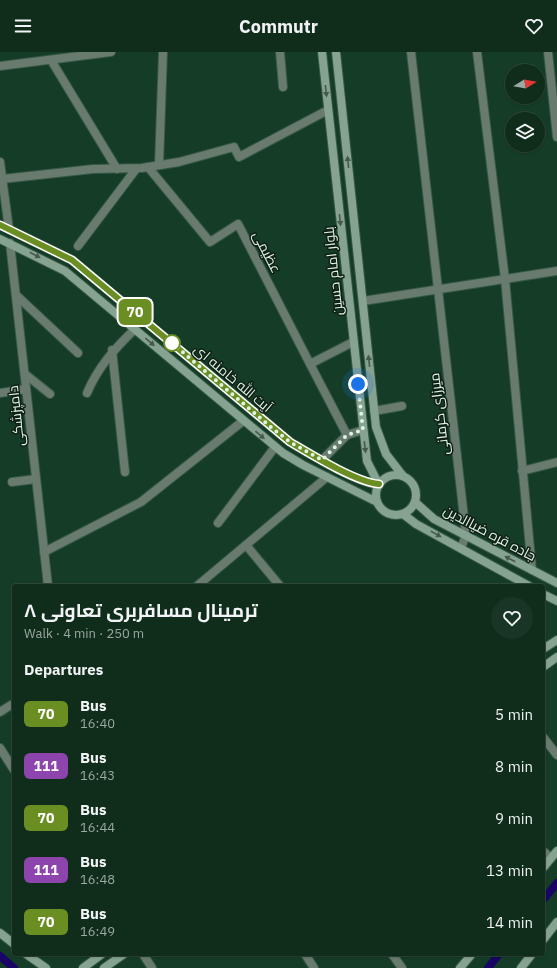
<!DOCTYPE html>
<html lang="en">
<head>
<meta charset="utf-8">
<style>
	:root { --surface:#102d1c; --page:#193525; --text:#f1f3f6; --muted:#9ca8a3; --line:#30493b }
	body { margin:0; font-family:"IBM Plex Sans",Cairo,sans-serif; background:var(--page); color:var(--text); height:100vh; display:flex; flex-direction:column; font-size:15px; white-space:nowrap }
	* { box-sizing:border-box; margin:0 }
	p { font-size:13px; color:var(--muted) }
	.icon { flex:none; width:22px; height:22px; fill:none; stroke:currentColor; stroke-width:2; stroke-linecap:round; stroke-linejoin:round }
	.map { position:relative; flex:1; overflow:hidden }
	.side { position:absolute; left:12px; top:532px; width:533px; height:372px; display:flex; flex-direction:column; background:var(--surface); border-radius:4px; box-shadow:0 1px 3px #0004,0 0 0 1px var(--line) }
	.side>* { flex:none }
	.badge { padding:0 8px; border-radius:6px; font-size:14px; line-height:26px }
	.needle { width:26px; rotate:79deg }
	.controls { position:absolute; left:505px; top:12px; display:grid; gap:8px }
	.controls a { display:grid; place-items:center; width:40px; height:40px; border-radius:50%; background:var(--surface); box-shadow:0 1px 3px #0004,0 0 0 1px var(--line); font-size:20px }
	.you { position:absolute; width:20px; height:20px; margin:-10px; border:3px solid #fff; border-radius:50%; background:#1a73e8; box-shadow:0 0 0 6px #1a73e833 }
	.map>.badge { position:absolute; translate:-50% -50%; box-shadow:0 0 0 2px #fff }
	h2 { padding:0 12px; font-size:15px; line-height:36px }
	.round { display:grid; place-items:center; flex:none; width:42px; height:42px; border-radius:21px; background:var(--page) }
	.summary { display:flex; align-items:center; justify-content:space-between; height:68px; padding:0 12px }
	h1 { font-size:19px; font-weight:700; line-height:30px }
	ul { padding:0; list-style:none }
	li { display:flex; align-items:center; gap:12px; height:52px; padding:0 12px }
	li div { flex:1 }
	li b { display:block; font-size:15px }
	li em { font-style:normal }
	li .badge { min-width:44px; font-weight:700; text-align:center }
	header { display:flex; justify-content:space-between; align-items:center; height:52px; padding:0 12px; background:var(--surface); font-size:18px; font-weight:700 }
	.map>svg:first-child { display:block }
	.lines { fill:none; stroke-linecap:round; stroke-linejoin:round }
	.canal { stroke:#180565; stroke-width:8 }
	.street-casing { stroke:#355944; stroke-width:10 }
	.secondary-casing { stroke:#355944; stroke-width:10 }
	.street { stroke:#697a6f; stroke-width:8 }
	.secondary { stroke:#86a290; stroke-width:8 }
	.oneway { fill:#455a4c }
	.line-casing { stroke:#fff; stroke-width:9 }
	.line { stroke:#6b8e23; stroke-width:6 }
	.walk { stroke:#ddf3e4; stroke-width:4; stroke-dasharray:0 7.2 }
	.stop-dot { fill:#fff; stroke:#6b8e23; stroke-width:2 }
	.labels { text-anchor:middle; stroke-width:3; stroke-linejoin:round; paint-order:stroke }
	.street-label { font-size:14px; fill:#ddf3e4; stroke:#0f1f15 }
</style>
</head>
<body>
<header><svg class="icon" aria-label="menu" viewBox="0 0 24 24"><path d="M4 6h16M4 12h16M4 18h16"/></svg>Commutr<svg class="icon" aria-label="heart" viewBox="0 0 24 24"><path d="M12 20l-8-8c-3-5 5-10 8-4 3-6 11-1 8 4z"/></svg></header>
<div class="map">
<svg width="557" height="916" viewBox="0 0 557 916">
	<rect width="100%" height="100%" fill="#153c26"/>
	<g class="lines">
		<g class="canal">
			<polyline points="543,848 557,831"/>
			<polyline points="0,904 14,916"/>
			<polyline points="488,916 499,902"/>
		</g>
		<g class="street-casing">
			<g id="street">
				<polyline points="280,0 283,35"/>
				<polyline points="411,0 466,483 461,496"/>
				<polyline points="477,0 505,227 532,518"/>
				<polyline points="548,0 557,85"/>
				<polyline points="51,8 117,117"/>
				<polyline points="0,14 111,0"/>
				<polyline points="0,110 9,177"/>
				<polyline points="159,113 163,0"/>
				<polyline points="148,115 210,190 238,172 310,312 353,290"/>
				<polyline points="2,127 93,117 142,116 179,110 234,95 239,105 328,58"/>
				<polyline points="10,191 48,534"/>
				<polyline points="78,194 136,117"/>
				<polyline points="16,243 78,301"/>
				<polyline points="363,249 557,219"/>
				<polyline points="112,298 125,420"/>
				<polyline points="310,312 347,383 322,408"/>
				<polyline points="25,322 50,342"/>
				<polyline points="0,341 26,337"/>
				<path d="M87 341C98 315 115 296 135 277"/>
				<polyline points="374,359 402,354"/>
				<polyline points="347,383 363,378"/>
				<polyline points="522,419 557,410"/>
				<polyline points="12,430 36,427"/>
				<polyline points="218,471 275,395"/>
				<polyline points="246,493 280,534"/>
				<polyline points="44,500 141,450 243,369"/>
				<polyline points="197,534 327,425"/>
				<polyline points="0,660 11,653"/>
				<polyline points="543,685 557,703"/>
				<polyline points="0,696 14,718"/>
				<polyline points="543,799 551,806"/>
				<polyline points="143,902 152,916"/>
				<polyline points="305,902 314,916"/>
				<polyline points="392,902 402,916"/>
			</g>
		</g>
		<g class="secondary-casing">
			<g id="secondary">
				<polyline points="322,0 367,409 379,433"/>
				<polyline points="336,0 376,375 386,402 403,424"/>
				<path d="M0 173 72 208 290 390C312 403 355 430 379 433"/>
				<polyline points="0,187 65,219 283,401 303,413 377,450"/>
				<circle cx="396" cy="443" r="20"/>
				<polyline points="415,450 434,467 557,531"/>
				<polyline points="403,462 416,472 529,534"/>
				<polyline points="543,542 557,549"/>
				<polyline points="543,597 557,588"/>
				<polyline points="543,615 557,605"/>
				<polyline points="543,816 557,799"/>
				<polyline points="0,881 14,892"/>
				<polyline points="543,888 557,870"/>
				<polyline points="26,902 46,916"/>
				<polyline points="83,916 102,902"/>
				<polyline points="104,916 124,902"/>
				<polyline points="460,916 472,902"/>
				<polyline points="521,916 532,902"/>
			</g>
		</g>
		<use href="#street" class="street"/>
		<use href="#secondary" class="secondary"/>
	</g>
	<defs><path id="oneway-solid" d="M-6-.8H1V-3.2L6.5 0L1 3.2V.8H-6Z"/></defs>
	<g class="oneway">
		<use href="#oneway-solid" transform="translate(326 39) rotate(84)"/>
		<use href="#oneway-solid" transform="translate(348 110) rotate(-96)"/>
		<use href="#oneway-solid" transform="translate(340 168) rotate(84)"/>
		<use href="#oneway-solid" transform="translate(35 203) rotate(28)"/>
		<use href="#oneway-solid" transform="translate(150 290) rotate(40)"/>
		<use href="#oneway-solid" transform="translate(369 309) rotate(-96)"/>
		<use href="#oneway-solid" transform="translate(260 383) rotate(40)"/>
		<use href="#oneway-solid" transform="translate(365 395) rotate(83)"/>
		<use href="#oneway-solid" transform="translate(436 482) rotate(29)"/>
		<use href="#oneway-solid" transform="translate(510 507) rotate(-152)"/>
	</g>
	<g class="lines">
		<g class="line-casing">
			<path id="line" d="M0 173 72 208 290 390C312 403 356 430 379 432"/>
		</g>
		<use href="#line" class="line"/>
		<polyline class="walk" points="172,291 272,376 290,390 322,408 347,383 363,378 358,332"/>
	</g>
	<circle class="stop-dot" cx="172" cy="291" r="8"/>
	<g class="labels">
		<g class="street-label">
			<text transform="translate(267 200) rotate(63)" y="5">عظیمی</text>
			<text transform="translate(333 219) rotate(-96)" y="5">بلوار امام حسین</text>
			<text transform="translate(233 326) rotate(40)" y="5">آیت الله خامنه ای</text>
			<text transform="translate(439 362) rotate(-97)" y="5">میرزای کرمانی</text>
			<text transform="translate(16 364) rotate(-96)" y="5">دامپزشکی</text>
			<text transform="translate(490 481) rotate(28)" y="5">جاده قره ضیاالدین</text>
		</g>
	</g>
</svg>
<div class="controls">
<a><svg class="needle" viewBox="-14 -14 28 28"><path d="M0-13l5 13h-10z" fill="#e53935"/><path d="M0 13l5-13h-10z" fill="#9ca8a3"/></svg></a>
<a><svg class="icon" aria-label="layers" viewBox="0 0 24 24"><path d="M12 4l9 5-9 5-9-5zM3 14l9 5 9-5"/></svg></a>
</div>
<div class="you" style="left:358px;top:332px"></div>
<b class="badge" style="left:135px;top:260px;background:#6b8e23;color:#fff">70</b>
<section class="side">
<div class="summary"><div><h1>ترمینال مسافربری تعاونی ۸</h1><p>Walk · 4 min · 250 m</p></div><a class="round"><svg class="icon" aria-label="heart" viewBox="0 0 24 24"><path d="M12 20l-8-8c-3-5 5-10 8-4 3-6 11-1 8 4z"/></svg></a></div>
<h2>Departures</h2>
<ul>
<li><span class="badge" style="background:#6b8e23;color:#fff">70</span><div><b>Bus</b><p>16:40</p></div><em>5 min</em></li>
<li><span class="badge" style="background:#8e44ad;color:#fff">111</span><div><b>Bus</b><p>16:43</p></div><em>8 min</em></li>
<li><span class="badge" style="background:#6b8e23;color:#fff">70</span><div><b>Bus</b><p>16:44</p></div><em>9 min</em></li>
<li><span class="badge" style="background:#8e44ad;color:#fff">111</span><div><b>Bus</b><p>16:48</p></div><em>13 min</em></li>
<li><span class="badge" style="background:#6b8e23;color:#fff">70</span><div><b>Bus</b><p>16:49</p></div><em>14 min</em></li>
</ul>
</section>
</div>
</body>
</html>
